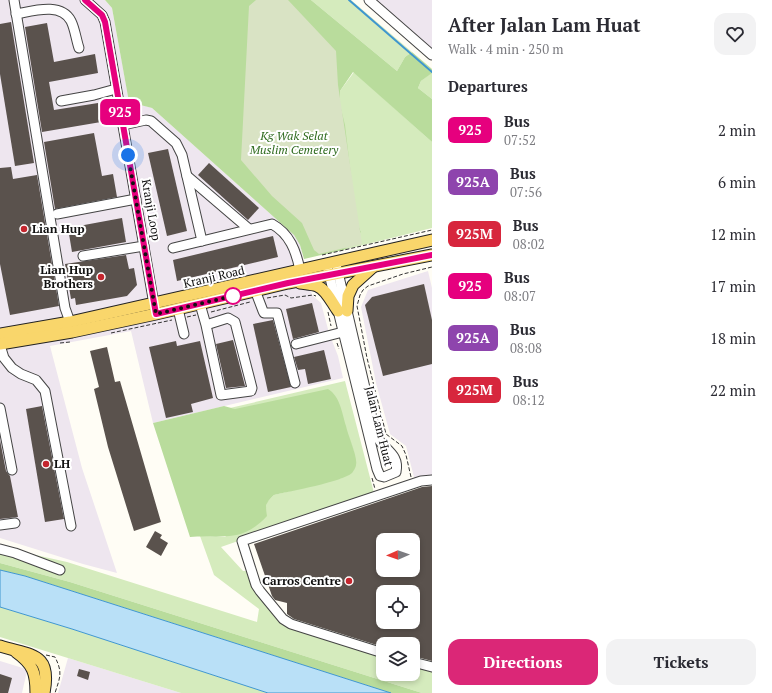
<!DOCTYPE html>
<html lang="en">
<head>
<meta charset="utf-8">
<style>
	:root { --surface:#fff; --page:#f2f2f3; --text:#2b2b33; --muted:#7c7c81; --accent:#db2777 }
	body { margin:0; font-family:"PT Serif",serif; background:var(--page); color:var(--text); height:100vh; display:flex; flex-direction:column; font-size:15px; white-space:nowrap }
	* { box-sizing:border-box; margin:0 }
	p { font-size:13px; color:var(--muted) }
	.icon { flex:none; width:22px; height:22px; fill:none; stroke:currentColor; stroke-width:2; stroke-linecap:round; stroke-linejoin:round }
	.map { position:relative; flex:1; overflow:hidden }
	.drawer { display:flex; flex-direction:column; background:var(--surface); width:340px }
	.drawer>* { flex:none }
	.badge { padding:0 8px; border-radius:6px; font-size:14px; line-height:26px }
	.needle { width:26px; rotate:268deg }
	.buttons { position:absolute; left:376px; top:533px; display:grid; gap:8px }
	.buttons a { display:grid; place-items:center; width:44px; height:44px; border-radius:8px; background:var(--surface); box-shadow:0 2px 6px #0003; font-size:20px }
	.you { position:absolute; width:20px; height:20px; margin:-10px; border:3px solid #fff; border-radius:50%; background:#1a73e8; box-shadow:0 0 0 6px #1a73e833 }
	.map>.badge { position:absolute; translate:-50% -50%; box-shadow:0 0 0 2px #fff }
	h2 { padding:0 16px; font-size:15px; line-height:36px }
	.round { display:grid; place-items:center; flex:none; width:42px; height:42px; border-radius:12px; background:var(--page) }
	.head { display:flex; align-items:center; justify-content:space-between; height:68px; padding:0 16px }
	h1 { font-size:19px; font-weight:700; line-height:30px }
	.button { display:flex; gap:8px; margin-top:auto; padding:8px 16px }
	.button a { flex:1; height:46px; border-radius:12px; background:var(--accent); color:#fff; font-size:16px; font-weight:700; line-height:46px; text-align:center }
	.button a+a { background:var(--page); color:var(--text) }
	ul { padding:0; list-style:none }
	li { display:flex; align-items:center; gap:12px; height:52px; padding:0 16px }
	li div { flex:1 }
	li b { display:block; font-size:15px }
	li em { font-style:normal }
	li .badge { min-width:44px; font-weight:700; text-align:center }
	main { display:flex; flex:1; min-height:0 }
	.map>svg:first-child { display:block }
	.industrial { fill:#eee6ef }
	.green { fill:#d5ebbd }
	.forest { fill:#b9dc9c }
	.cemetery { fill:#d9e3c4 }
	.water { fill:#b9e0f7; stroke:#3f96cf }
	.lines { fill:none; stroke-linecap:round; stroke-linejoin:round }
	.stream { stroke:#3f96cf; stroke-width:2 }
	.building { fill:#5a524d; fill-rule:evenodd }
	.minor-casing { stroke:#444; stroke-width:11 }
	.major-casing { stroke:#222; stroke-width:13 }
	.path { stroke:#333; stroke-width:1; stroke-dasharray:4 2; stroke-linecap:butt }
	.minor { stroke:#fff; stroke-width:9 }
	.major { stroke:#f9d66b; stroke-width:11 }
	.line-casing { stroke:#fff; stroke-width:9 }
	.line { stroke:#e6007e; stroke-width:6 }
	.walk { stroke:#111; stroke-width:4; stroke-dasharray:0 7.2 }
	.poi-dot { fill:#c4262e; stroke:#fff; stroke-width:1.5 }
	.stop-dot { fill:#fff; stroke:#e6007e; stroke-width:2 }
	.labels { text-anchor:middle; stroke-width:4; stroke-linejoin:round; paint-order:stroke }
	.park-label { font-size:12px; font-style:italic; fill:#2f6b1f; stroke:#fff }
	.street-label { font-size:12px; fill:#111; stroke:#fff }
	.poi-label { font-size:12px; font-weight:bold; fill:#111; stroke:#fff; text-anchor:start }
</style>
</head>
<body>
<main>
<div class="map">
<svg width="432" height="693" viewBox="0 0 432 693">
	<rect width="100%" height="100%" fill="#fffdf5"/>
	<g class="industrial">
		<polygon points="0,0 105,0 112,8 129,101 152,108 294,235 300,245 312,295 321,303 329,333 338,356 343,378 153,423 131,331 50,346 82,468 117,573 83,564 0,538"/>
		<polygon points="373,0 432,0 432,49 428,47"/>
		<polygon points="428,271 432,288 432,476 415,481 406,446 390,434 376,383 361,307 368,290"/>
		<polygon points="68,658 181,693 58,693"/>
		<polygon points="0,661 26,669 27,671 22,693 0,693"/>
	</g>
	<g class="green">
		<polygon points="311,0 351,0 412,52 405,57 397,71"/>
		<polygon points="354,72 432,142 432,228 347,249 341,231 340,216 352,247 361,232 356,217 340,105 340,91"/>
		<polygon points="431,73 432,73 432,99 418,88 421,81"/>
		<polygon points="345,381 374,493 221,547 243,571 249,571 291,624 383,653 383,674 413,674 413,662 432,667 432,693 422,693 70,582 0,563 0,547 67,562 257,622 259,609 214,575 200,536 225,537 266,507 267,502 274,495 342,478 354,452 349,438 230,408"/>
		<polygon points="0,607 72,629 268,693 181,693 0,637"/>
	</g>
	<g class="forest">
		<polygon points="105,0 311,0 397,71 405,57 412,52 432,69 432,73 421,81 418,88 432,99 432,142 353,72 340,91 340,105 345,125 356,217 361,232 352,247 347,231 341,231 347,249 304,259 300,245 294,235 152,108 129,102 112,8"/>
		<path d="M328 389C340 396 342 413 346 426 348 436 358 457 356 465 356 467 353 472 352 473 342 482 290 491 274 495 266 503 265 504 267 516 242 543 223 535 190 537L153 423 224 406 235 409Z"/>
		<polygon points="0,563 70,582 422,693 391,693 25,576 0,570"/>
	</g>
	<polygon class="cemetery" points="256,0 288,0 336,51 338,85 362,244 319,254 314,250 302,223 272,196 241,160 249,6"/>
	<polygon class="water" points="0,570 25,576 391,693 268,693 72,629 0,607"/>
	<g class="lines">
		<polyline class="stream" points="349,0 432,72"/>
	</g>
	<g class="building">
		<polygon points="11,22 34,163 15,166 0,74 0,24"/>
		<polygon points="47,23 54,62 95,54 98,73 49,82 54,110 98,103 101,122 42,132 25,27"/>
		<polygon points="94,133 102,176 113,174 117,197 55,209 44,142"/>
		<polygon points="168,149 187,231 167,236 148,153"/>
		<polygon points="209,163 259,208 248,220 198,175"/>
		<polygon points="11,167 13,179 37,175 59,306 10,315 0,264 0,168"/>
		<polygon points="122,218 126,242 72,252 68,228"/>
		<polygon points="273,236 278,257 177,281 173,260"/>
		<polygon points="126,255 129,269 134,268 137,285 127,296 76,305 75,298 71,299 65,264"/>
		<polygon points="424,284 432,320 432,364 383,376 365,305 372,297"/>
		<polygon points="312,303 319,332 293,339 286,309"/>
		<polygon points="273,320 291,387 268,392 253,324"/>
		<polygon points="233,340 245,386 226,388 216,344"/>
		<polygon points="176,341 177,346 200,341 213,398 191,404 193,412 166,418 149,347"/>
		<polygon points="107,347 115,382 120,381 161,522 134,531 108,447 94,389 99,387 90,351"/>
		<polygon points="324,350 331,379 308,384 305,369 298,370 294,357"/>
		<polygon points="42,406 64,519 45,522 26,409"/>
		<polygon points="0,440 6,471 10,476 18,517 0,519"/>
		<path d="M432 486V661L413 656V644H383V647L294 619 287 614V603L275 600 272 596 254 544 422 487ZM383 540H413V570H383ZM383 592H413V622H383Z"/>
		<polygon points="155,531 162,535 160,538 168,543 161,556 146,547"/>
		<polygon points="79,669 90,672 88,680 77,676"/>
		<polygon points="0,674 12,678 8,693 0,693"/>
	</g>
	<g class="lines">
		<g class="minor-casing">
			<g id="minor">
				<polyline points="14,0 65,308 70,322"/>
				<polyline points="85,0 102,15 105,22 155,310"/>
				<polyline points="369,0 432,55"/>
				<path d="M16 14C33 11 61 2 71 21 75 29 76 39 79 48"/>
				<polyline points="61,101 94,95 116,89"/>
				<path d="M123 125 146 120 151 121 176 143 182 155 202 241 272 224C290 234 296 251 300 270"/>
				<polyline points="187,176 249,229"/>
				<polyline points="57,214 136,199"/>
				<polyline points="173,248 202,241"/>
				<polyline points="83,256 144,246"/>
				<path d="M328 270 377 469 380 476 384 477 396 472C400 453 383 450 376 435L337 268"/>
				<polyline points="255,290 263,311 264,313 277,313 295,383"/>
				<polyline points="200,304 206,325 228,318 235,322 252,388 251,391 221,395 206,325"/>
				<polyline points="178,309 184,334"/>
				<polyline points="296,344 343,332"/>
				<polyline points="0,345 4,358 12,368 21,374 36,380 45,391 71,526"/>
				<polyline points="0,408 12,470"/>
				<polyline points="0,525 15,523"/>
				<polyline points="0,549 15,553 60,570"/>
				<polyline points="383,653 291,624 283,619 260,591 256,585 242,541 421,481 432,480"/>
				<polyline points="413,662 432,667"/>
			</g>
		</g>
		<g class="major-casing">
			<g id="major">
				<path d="M300 283C306 284 312 284 317 286 326 289 332 303 338 311"/>
				<polyline points="347,311 348,296 353,285 373,267"/>
				<polyline points="0,334 70,322 432,240"/>
				<polyline points="0,344 72,332 156,314 288,283 432,255"/>
				<path d="M0 646C31 656 52 652 44 693"/>
				<path d="M16 652C33 664 36 673 36 693"/>
			</g>
		</g>
		<g class="path">
			<polyline points="322,255 432,230"/>
			<polyline points="267,298 285,295 291,298 313,295 316,296"/>
			<polyline points="211,312 250,302"/>
			<polyline points="328,312 331,326"/>
			<polyline points="187,317 196,315"/>
			<polyline points="111,333 172,320"/>
			<polyline points="60,343 70,342"/>
			<polyline points="337,343 339,349"/>
			<polyline points="411,477 406,455 402,446 386,434 367,358 357,306 360,295 363,290 368,286 403,274 432,267"/>
			<polyline points="372,478 375,489"/>
			<path d="M46 655 55 657C63 673 60 677 55 693"/>
		</g>
		<use href="#minor" class="minor"/>
		<use href="#major" class="major"/>
	</g>
	<g class="lines">
		<g class="line-casing">
			<polyline id="line" points="85,0 102,15 105,22 156,314 288,283 432,255"/>
		</g>
		<use href="#line" class="line"/>
		<polyline class="walk" points="128,155 156,314 233,296"/>
	</g>
	<g class="poi-dot">
		<circle cx="24" cy="229" r="4"/>
		<circle cx="101" cy="277" r="4"/>
		<circle cx="46" cy="464" r="4"/>
		<circle cx="349" cy="581" r="4"/>
	</g>
	<circle class="stop-dot" cx="233" cy="296" r="8"/>
	<g class="labels">
		<g class="park-label">
			<text x="294" y="140">Kg Wak Selat<tspan x="294" dy="14">Muslim Cemetery</tspan></text>
		</g>
		<g class="street-label">
			<text transform="translate(151 210) rotate(80)" y="4">Kranji Loop</text>
			<text transform="translate(214 277) rotate(-13)" y="4">Kranji Road</text>
			<text transform="translate(379 426) rotate(76)" y="4">Jalan Lam Huat</text>
		</g>
		<g class="poi-label">
			<text x="32" y="233">Lian Hup</text>
			<text x="93" y="274" text-anchor="end">Lian Hup<tspan x="93" dy="14">Brothers</tspan></text>
			<text x="54" y="468">LH</text>
			<text x="341" y="585" text-anchor="end">Carros Centre</text>
		</g>
	</g>
</svg>
<div class="buttons">
<a><svg class="needle" viewBox="-14 -14 28 28"><path d="M0-13l5 13h-10z" fill="#e53935"/><path d="M0 13l5-13h-10z" fill="#7c7c81"/></svg></a>
<a><svg class="icon" aria-label="locate" viewBox="0 0 24 24"><circle cx="12" cy="12" r="6"/><path d="M12 2v4M12 18v4M2 12h4M18 12h4"/></svg></a>
<a><svg class="icon" aria-label="layers" viewBox="0 0 24 24"><path d="M12 4l9 5-9 5-9-5zM3 14l9 5 9-5"/></svg></a>
</div>
<div class="you" style="left:128px;top:155px"></div>
<b class="badge" style="left:120px;top:112px;background:#e6007e;color:#fff">925</b>
</div>
<section class="drawer">
<div class="head"><div><h1>After Jalan Lam Huat</h1><p>Walk · 4 min · 250 m</p></div><a class="round"><svg class="icon" aria-label="heart" viewBox="0 0 24 24"><path d="M12 20l-8-8c-3-5 5-10 8-4 3-6 11-1 8 4z"/></svg></a></div>
<h2>Departures</h2>
<ul>
<li><span class="badge" style="background:#e6007e;color:#fff">925</span><div><b>Bus</b><p>07:52</p></div><em>2 min</em></li>
<li><span class="badge" style="background:#8e44ad;color:#fff">925A</span><div><b>Bus</b><p>07:56</p></div><em>6 min</em></li>
<li><span class="badge" style="background:#d7263d;color:#fff">925M</span><div><b>Bus</b><p>08:02</p></div><em>12 min</em></li>
<li><span class="badge" style="background:#e6007e;color:#fff">925</span><div><b>Bus</b><p>08:07</p></div><em>17 min</em></li>
<li><span class="badge" style="background:#8e44ad;color:#fff">925A</span><div><b>Bus</b><p>08:08</p></div><em>18 min</em></li>
<li><span class="badge" style="background:#d7263d;color:#fff">925M</span><div><b>Bus</b><p>08:12</p></div><em>22 min</em></li>
</ul>
<div class="button"><a>Directions</a><a>Tickets</a></div>
</section>
</main>
</body>
</html>
